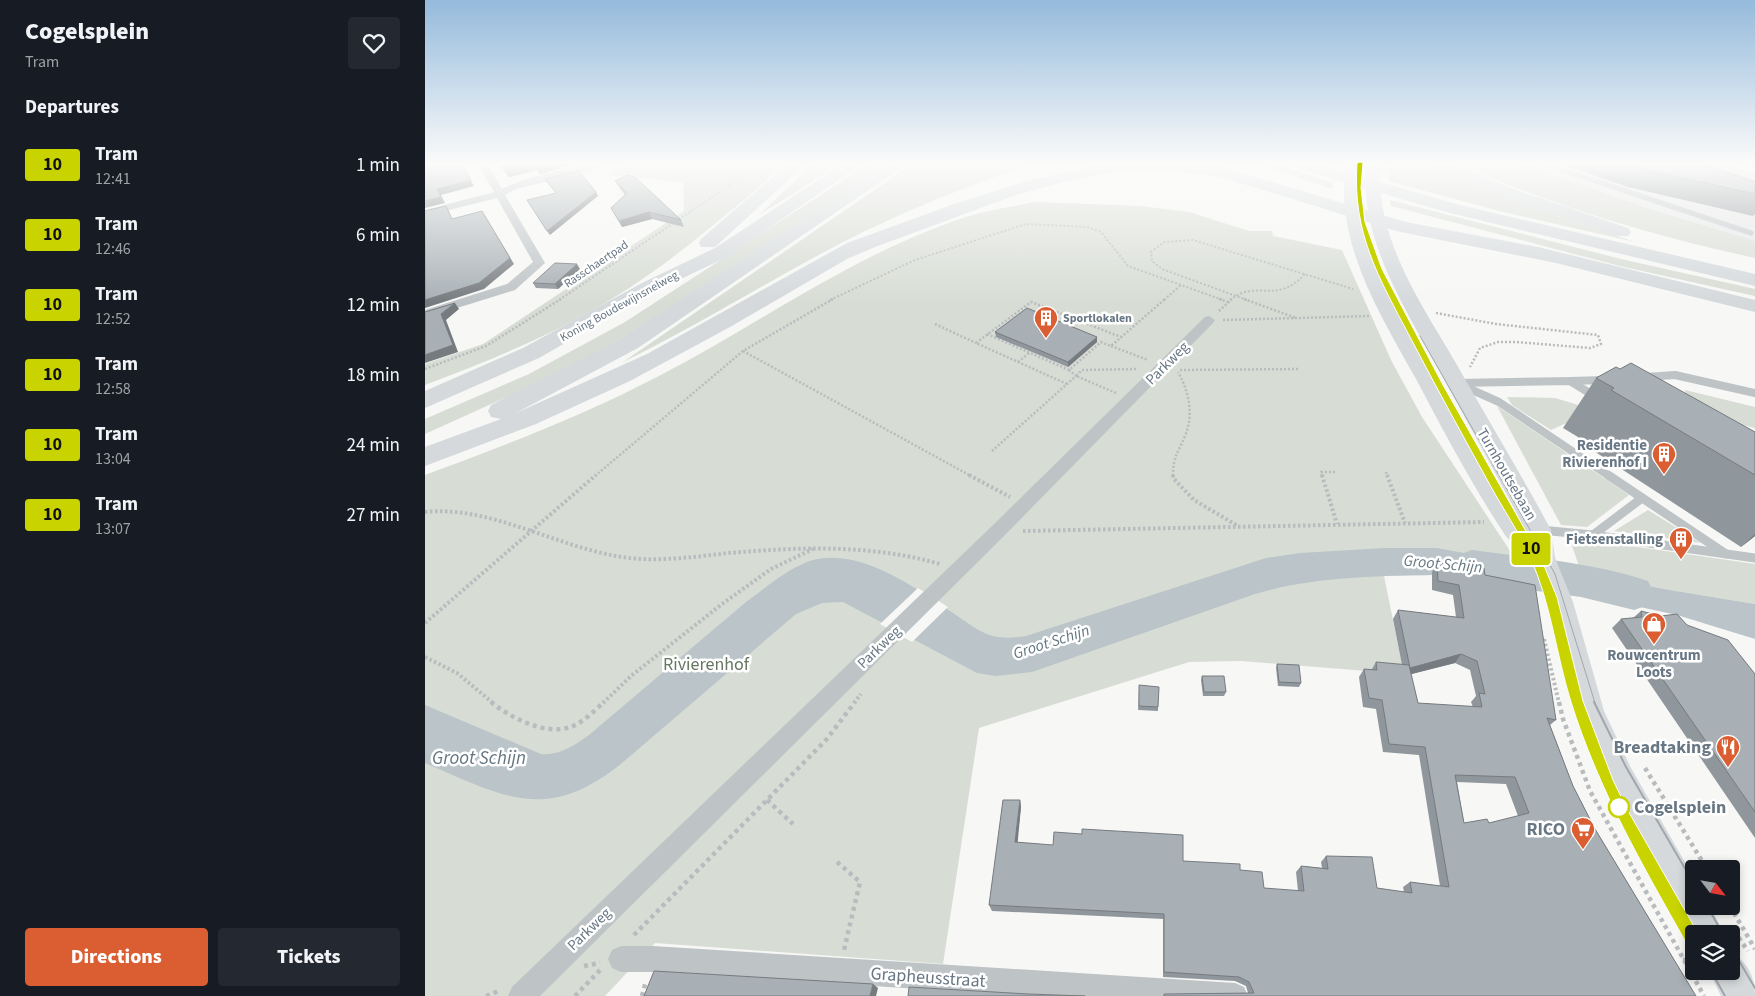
<!DOCTYPE html>
<html lang="en">
<head>
<meta charset="utf-8">
<style>
	:root { --surface:#171b24; --page:#242831; --text:#f1f3f6; --muted:#9ea1a6; --accent:#da5e32 }
	body { margin:0; font-family:"Source Sans 3",sans-serif; background:var(--page); color:var(--text); height:100vh; display:flex; flex-direction:column; font-size:19px; white-space:nowrap }
	* { box-sizing:border-box; margin:0 }
	p { font-size:16px; color:var(--muted) }
	.icon { flex:none; width:28px; height:28px; fill:none; stroke:currentColor; stroke-width:2; stroke-linecap:round; stroke-linejoin:round }
	.map { position:relative; flex:1; overflow:hidden }
	.drawer { display:flex; flex-direction:column; background:var(--surface); width:425px }
	.drawer>* { flex:none }
	.badge { padding:0 10px; border-radius:4px; font-size:18px; line-height:32px }
	.needle { width:32px; rotate:121deg }
	.tools { position:absolute; left:1260px; top:860px; display:grid; gap:10px }
	.tools a { display:grid; place-items:center; width:55px; height:55px; border-radius:5px; background:var(--surface); box-shadow:0 2px 8px #0003; font-size:25px }
	.map>.badge { position:absolute; translate:-50% -50%; box-shadow:0 0 0 2px #fff }
	h2 { padding:0 25px; font-size:19px; line-height:45px }
	.round { display:grid; place-items:center; flex:none; width:52px; height:52px; border-radius:5px; background:var(--page) }
	.headline { display:flex; align-items:center; justify-content:space-between; height:85px; padding:0 25px }
	h1 { font-size:24px; font-weight:800; line-height:38px }
	.cta { display:flex; gap:10px; margin-top:auto; padding:10px 25px }
	.cta a { flex:1; height:58px; border-radius:5px; background:var(--accent); color:#fff; font-size:20px; font-weight:800; line-height:58px; text-align:center }
	.cta a+a { background:var(--page); color:var(--text) }
	ul { padding:0; list-style:none }
	li { display:flex; align-items:center; gap:15px; height:70px; padding:0 25px }
	li div { flex:1 }
	li b { display:block; font-size:19px }
	li em { font-style:normal }
	li .badge { min-width:55px; font-weight:700; text-align:center }
	main { display:flex; flex:1; min-height:0 }
	.map>svg:first-child { display:block }
	.built { fill:#e5e6e6 }
	.green { fill:#d7dcd4 }
	.water { fill:#bac4c9 }
	.pier { fill:#f7f7f5 }
	.lines { fill:none; stroke-linecap:round; stroke-linejoin:round }
	.river { fill:#bac4c9; fill-rule:evenodd }
	.path-far3 { stroke:#b9bcbe; stroke-width:2; stroke-dasharray:2 2; stroke-linecap:butt }
	.path-far2 { stroke:#b9bcbe; stroke-width:2.5; stroke-dasharray:2 2; stroke-linecap:butt }
	.path-far1 { stroke:#b9bcbe; stroke-width:4; stroke-dasharray:2.5 2.5; stroke-linecap:butt }
	.path { stroke:#b9bcbe; stroke-width:4.5; stroke-dasharray:4 4; stroke-linecap:butt }
	.service-far2 { stroke:#bec3c6; stroke-width:5.5 }
	.service-far1 { stroke:#bec3c6; stroke-width:8 }
	.service { stroke:#bec3c6; stroke-width:9 }
	.minor { fill:#bec3c6; fill-rule:evenodd }
	.secondary { fill:#d5d9dc; fill-rule:evenodd }
	.primary { fill:#d5d9dc; fill-rule:evenodd }
	.motorway { fill:#d5d9dc; fill-rule:evenodd }
	.tram-far1 { stroke:#a0a7ac; stroke-width:1 }
	.tram { stroke:#a0a7ac; stroke-width:2 }
	.wall { fill:#90979c; fill-rule:evenodd }
	.shaded-wall { fill:#767b7f }
	.building { fill:#a8b0b5; stroke:#767b7f; fill-rule:evenodd }
	.line { fill:#c8d300; stroke:#fff }
	.stop-dot { fill:#fff; stroke:#c8d300; stroke-width:2.5 }
	.labels { text-anchor:middle; stroke-width:5; stroke-linejoin:round; paint-order:stroke }
	.far-street-label { font-size:12px; fill:#687784; stroke:#fff }
	.far-poi-label { font-size:12px; font-weight:bold; fill:#687784; stroke:#fff; text-anchor:start }
	.street-label { font-size:15px; fill:#687784; stroke:#fff }
	.poi-label { font-size:15px; font-weight:bold; fill:#687784; stroke:#fff; text-anchor:end }
	.water-label { font-size:16px; font-style:italic; fill:#647780; stroke:#fff }
	.near-park-label { font-size:18px; fill:#667763; stroke:#fff }
	.near-poi-label { font-size:18px; font-weight:bold; fill:#687784; stroke:#fff; text-anchor:end }
	.near-stop-label { font-size:18px; font-weight:bold; fill:#687784; stroke:#fff; text-anchor:start }
	.near-street-label { font-size:18px; fill:#687784; stroke:#fff }
	.near-water-label { font-size:19px; font-style:italic; fill:#647780; stroke:#fff }
</style>
</head>
<body>
<main>
<section class="drawer">
<div class="headline"><div><h1>Cogelsplein</h1><p>Tram</p></div><a class="round"><svg class="icon" aria-label="heart" viewBox="0 0 24 24"><path d="M12 20l-8-8c-3-5 5-10 8-4 3-6 11-1 8 4z"/></svg></a></div>
<h2>Departures</h2>
<ul>
<li><span class="badge" style="background:#c8d300;color:#111">10</span><div><b>Tram</b><p>12:41</p></div><em>1 min</em></li>
<li><span class="badge" style="background:#c8d300;color:#111">10</span><div><b>Tram</b><p>12:46</p></div><em>6 min</em></li>
<li><span class="badge" style="background:#c8d300;color:#111">10</span><div><b>Tram</b><p>12:52</p></div><em>12 min</em></li>
<li><span class="badge" style="background:#c8d300;color:#111">10</span><div><b>Tram</b><p>12:58</p></div><em>18 min</em></li>
<li><span class="badge" style="background:#c8d300;color:#111">10</span><div><b>Tram</b><p>13:04</p></div><em>24 min</em></li>
<li><span class="badge" style="background:#c8d300;color:#111">10</span><div><b>Tram</b><p>13:07</p></div><em>27 min</em></li>
</ul>
<div class="cta"><a>Directions</a><a>Tickets</a></div>
</section>
<div class="map">
<svg width="1330" height="996" viewBox="0 0 1330 996">
	<rect width="100%" height="100%" fill="#f7f7f5"/>
	<polygon class="built" points="1097,163 1243,163 1330,194 1330,241 1219,207"/>
	<g class="green">
		<path d="M205 163H358C337 187 312 206 287 226 245 261 201 293 153 318 104 345 52 365 0 385V364L58 344 259 211 258 182 183 175Z"/>
		<polygon points="389,163 417,163 334,215"/>
		<polygon points="445,163 465,163 199,337 117,381 0,434 0,419 104,374 200,322"/>
		<path d="M489 163H611C552 182 494 205 438 232 357 272 280 322 198 362Z"/>
		<polygon points="829,163 847,163 908,183 908,189"/>
		<polygon points="965,163 1001,163 1106,207 1210,242 1082,213 963,181"/>
		<path d="M1031 163H1097L1219 207 1330 241V258C1228 236 1127 206 1031 163Z"/>
		<polygon points="965,200 1196,259 1330,289 1330,296 1195,266 966,206"/>
		<path d="M610 202 715 206 764 212 824 231H847L848 236 917 250 966 360 997 417 1093 563 1099 586 1007 572V575L959 576 979 674 816 661 764 662 554 728 518 964 230 943 180 996H0V475C79 446 159 415 234 376 334 324 425 257 532 220 557 211 584 207 610 202Z"/>
		<polygon points="1260,390 1330,407 1330,428 1264,412"/>
		<polygon points="1082,397 1130,398 1170,410 1126,430 1087,405"/>
		<polygon points="1072,406 1204,495 1162,527 1136,525"/>
		<polygon points="1223,510 1276,543 1189,531"/>
		<polygon points="1144,537 1330,564 1330,604 1239,589 1156,572"/>
	</g>
	<g class="water">
		<path d="M960 548H1012L1093 563 1099 586 1007 572V575C948 576 887 577 830 594L607 672 571 676 552 673 418 602 397 603 371 614 197 763C122 824 79 797 0 763V705L116 754C134 756 150 745 164 735L321 602C340 588 360 571 382 562 431 544 489 587 528 613 556 632 565 642 601 636L841 558 875 553Z"/>
		<polygon points="1156,572 1239,589 1330,604 1330,639 1252,615 1164,596"/>
	</g>
	<polygon class="pier" points="493,588 523,607 487,642 455,624"/>
	<g class="lines">
		<path class="river" d="M1047 550C1106 558 1167 562 1223 581L1229 593 1223 605 1209 610 1156 597 1047 582 1033 577 1027 566 1033 555Z"/>
		<g class="path-far3">
			<polyline points="134,300 320,175 183,170"/>
			<polyline points="405,300 490,260 601,224 662,227 676,232 703,266 798,300"/>
			<polyline points="739,300 756,285"/>
			<path d="M805 300C833 278 850 306 880 274"/>
			<polyline points="822,300 737,269 727,261 726,252 739,242 768,240 928,289"/>
		</g>
		<g class="path-far2">
			<polyline points="794,299 803,302"/>
			<polyline points="819,299 871,318"/>
			<polyline points="794,311 807,299"/>
			<polyline points="1011,313 1071,324 1173,335 1176,344 1165,348 1091,342 1073,342 1055,348 1045,367"/>
			<polyline points="798,320 945,316"/>
			<polyline points="510,324 551,343"/>
			<polyline points="562,334 644,370"/>
			<polyline points="686,346 723,360"/>
			<polyline points="318,351 546,476"/>
			<polyline points="593,362 604,353"/>
			<polyline points="0,369 61,346 136,299"/>
			<polyline points="755,370 875,369"/>
			<polyline points="642,384 551,343 606,302 696,337"/>
			<polyline points="691,393 651,376 657,370 712,369"/>
			<polyline points="567,451 651,376 644,370 676,342 686,346 740,299"/>
			<polyline points="961,472 962,476"/>
			<polyline points="170,476 318,351 408,299"/>
			<path d="M748 476C748 456 753 453 760 436 769 414 764 392 753 372"/>
			<polyline points="897,476 896,472 911,472"/>
		</g>
		<g class="path-far1">
			<polyline points="544,475 585,497"/>
			<polyline points="748,475 748,478 769,500 813,526"/>
			<polyline points="897,475 912,524"/>
			<polyline points="962,475 980,523"/>
			<path d="M0 512C61 505 129 545 191 556 228 563 267 557 304 553 376 547 445 544 515 564"/>
			<polyline points="598,531 1059,522"/>
			<polyline points="0,623 171,475"/>
			<polyline points="1119,639 1134,703"/>
			<polyline points="0,657 32,673 68,703"/>
			<polyline points="178,703 206,676 297,604 346,569 388,549"/>
			<polyline points="429,703 436,694"/>
		</g>
		<g class="path">
			<path d="M66 702C84 717 121 736 145 727 158 723 169 711 179 702"/>
			<polyline points="1134,702 1138,719 1165,791 1279,996"/>
			<polyline points="1220,768 1282,869"/>
			<polyline points="342,800 368,824"/>
			<polyline points="412,862 435,882 419,950"/>
			<polyline points="1305,906 1330,949"/>
			<polyline points="1309,931 1323,951"/>
			<polyline points="209,935 401,740 430,702"/>
			<polyline points="1258,960 1267,959"/>
			<polyline points="159,966 175,963"/>
			<polyline points="61,996 74,991"/>
			<polyline points="150,996 177,968"/>
			<polyline points="217,996 221,981"/>
		</g>
		<polyline class="service-far2" points="1117,163 1326,233"/>
		<g class="service-far1">
			<polyline points="1220,377 1250,375 1330,393"/>
			<polyline points="1145,381 1179,380"/>
			<polyline points="1031,383 1145,381 1171,397"/>
			<polyline points="1036,385 1074,402 1184,476"/>
		</g>
		<g class="service">
			<polyline points="1183,475 1301,554"/>
			<polyline points="1115,530 1168,535 1330,558"/>
			<polyline points="1168,535 1217,498"/>
		</g>
		<g class="minor">
			<path d="M52 163H62L77 189C90 181 165 159 176 168L91 189 80 195 120 263 90 290 0 318V310L82 284 108 262 72 198 0 216V210L69 192Z"/>
			<polygon points="784,316 790,320 788,323 578,537 115,996 83,996 87,987 566,527 780,317"/>
			<polygon points="196,946 228,946 810,983 819,987 823,996 605,996 228,972 196,972 187,968 183,959 187,950"/>
		</g>
		<g class="secondary">
			<path d="M921 163H935C926 240 971 310 1008 374 1036 424 1066 472 1096 521 1070 472 1043 423 1016 374 981 309 934 241 941 163H955C950 239 996 303 1032 365 1063 420 1096 474 1126 530L1130 558 1148 602 1179 711 1206 768 1269 878V906H1285L1299 934H1269L1268 947C1228 874 1184 803 1155 726 1134 671 1132 610 1105 558 1100 549 1086 544 1080 535 1047 485 1019 432 991 379 967 336 939 290 926 241 919 215 917 190 921 163Z"/>
			<path d="M1306 953C1323 961 1330 978 1330 996H1296L1284 971H1306Z"/>
		</g>
		<polygon class="primary" points="1277,163 1301,163 1330,173 1330,183 1279,166"/>
		<g class="motorway">
			<polygon points="364,163 382,163 290,247 276,247 274,243 276,239"/>
			<polygon points="419,163 438,163 304,256 231,291 114,358 0,408 0,391 98,348 217,283 290,248"/>
			<polygon points="464,163 483,163 213,348 91,413 222,354 422,243 529,204 605,180 685,163 775,163 796,167 981,222 1113,247 1330,300 1330,312 1131,263 971,231 796,177 741,170 688,172 638,182 591,195 450,247 422,259 305,327 205,381 111,424 0,466 0,447 76,419 66,417 63,411 66,405 197,338"/>
			<polygon points="862,163 889,163 1031,204 1330,274 1330,286 1021,212 864,166"/>
			<polygon points="1003,163 1026,163 1086,188 1203,228 1206,232 1203,236 1191,236 1074,196 1005,166"/>
		</g>
		<g class="tram-far1">
			<path d="M935 163C932 251 972 314 1014 387 1046 443 1080 498 1109 555 1132 601 1140 654 1153 703"/>
			<polyline points="995,336 1130,574 1170,703"/>
		</g>
		<g class="tram">
			<path d="M1153 702C1177 788 1225 864 1269 941"/>
			<polyline points="1169,702 1201,767 1269,884"/>
			<polyline points="1282,906 1298,934"/>
			<polyline points="1306,947 1330,988"/>
			<polyline points="1286,971 1300,996"/>
		</g>
	</g>
	<g class="wall">
		<polygon points="67,163 153,163 115,174 112,170 84,177 73,164 68,165"/>
		<polygon points="1132,163 1277,163 1330,182 1330,214 1328,216 1203,187"/>
		<polygon points="1314,163 1330,163 1330,168"/>
		<polygon points="190,181 256,220 259,227 227,219 197,227 186,208 200,195 194,187"/>
		<polygon points="155,269 133,289 111,288 108,283"/>
		<polygon points="570,332 672,342 643,367 571,337"/>
		<polygon points="1195,369 1330,432 1330,536 1316,547 1152,440 1153,437 1138,428 1171,378"/>
		<path d="M1012 562 1031 567 1033 564 1060 575 1131 720 1125 725 1148 786 1170 829 1271 996H739V994L823 993 821 986 810 981 738 977V919L567 911 564 905 595 800 596 807 592 842 758 861 815 870 839 888 873 891 871 872 876 866 897 868 896 862 901 856 952 888 979 892 978 887 985 882 1015 886 994 755 958 752 951 709 938 707 934 677 939 669H947L951 662 977 665 968 619 973 610 1031 617 1028 595 1007 590V572ZM1030 663 1045 670 1051 696 1046 702 1048 707 993 703 986 674ZM1032 782 1081 784 1093 816 1064 823H1039Z"/>
		<polygon points="1216,611 1262,625 1330,674 1330,838 1187,628 1196,619 1208,618"/>
		<polygon points="852,664 876,683 874,687 853,686 851,668"/>
		<polygon points="777,676 801,692 799,696 778,696 776,680"/>
		<polygon points="714,689 733,707 733,711 713,710"/>
	</g>
	<g class="shaded-wall">
		<polygon points="36,163 49,186 16,195 20,203 0,208 0,201"/>
		<polygon points="102,163 108,163 112,170 84,177 79,169"/>
		<polygon points="118,163 153,163 115,174 110,165"/>
		<polygon points="171,192 173,196 125,235 122,231"/>
		<polygon points="57,211 89,264 59,289 0,308 0,300"/>
		<polygon points="224,212 227,219 197,227 194,221"/>
		<polygon points="152,264 155,269 133,289 130,284"/>
		<polygon points="30,303 34,309 21,320 33,352 0,363 0,355 16,314"/>
		<polygon points="672,337 672,342 643,367 643,362"/>
		<polygon points="1330,534 1330,536 1316,547"/>
		<polygon points="1036,654 1030,663 979,676 985,668"/>
		<polygon points="595,800 596,807 592,849 590,842"/>
		<polygon points="448,984 453,988 451,996 445,996"/>
	</g>
	<g class="building">
		<polygon points="0,163 36,163 46,180 12,189 16,197 0,201"/>
		<polygon points="74,163 102,163 79,169"/>
		<polygon points="109,163 118,163 110,165"/>
		<polygon points="1199,163 1277,163 1330,182 1330,194 1214,168"/>
		<polygon points="154,171 171,192 122,231 102,200 131,193 120,179"/>
		<polygon points="202,175 210,177 256,220 224,212 194,221 186,208 202,193 190,181"/>
		<polygon points="21,206 27,219 57,211 85,258 54,283 0,300 0,211"/>
		<polygon points="130,263 152,264 130,284 108,283"/>
		<polygon points="30,303 16,314 28,345 0,355 0,312"/>
		<polygon points="602,308 672,337 643,362 570,332"/>
		<polygon points="1206,363 1330,432 1330,475 1186,390 1189,388 1171,378 1191,367 1195,369"/>
		<path d="M1012 562 1032 567 1033 564H1040L1059 568 1060 575 1110 585 1131 720 1122 718 1148 786 1170 829 1271 996H739V994L829 993 824 982 814 977 739 972V914L564 905 578 800H595L590 842 628 845 629 832 657 834V829L758 835V861L815 864V870L837 872 839 888 879 891 876 866 903 869 901 856 947 857 952 888 987 893 985 882 1024 887 1000 747 964 744 957 700 944 698 939 669 952 670 951 662 984 665 993 703 1057 707 1054 693 1060 694 1052 661 1036 654 985 668 973 610 1039 618 1034 585 1013 581ZM1030 775 1090 777 1104 813 1064 823 1062 819 1039 823Z"/>
		<polygon points="1216,611 1236,616 1252,614 1262,625 1303,640 1330,674 1330,812 1196,619 1217,617"/>
		<polygon points="852,664 874,665 876,683 854,682"/>
		<polygon points="777,676 799,676 801,692 779,692"/>
		<polygon points="714,685 734,687 733,707 714,706"/>
		<polygon points="229,971 448,984 445,996 219,996"/>
		<polygon points="484,987 603,994 660,996 483,996"/>
	</g>
	<linearGradient id="sky" x2="0" y2="1"><stop stop-color="#95badc"/><stop offset="0.54" stop-color="#fbfbfa"/><stop offset="1" stop-color="#fbfbfa" stop-opacity="0"/></linearGradient>
	<rect width="1330" height="303" fill="url(#sky)"/>
	<path class="line" d="M935 162 938 163 936 188 940 222 957 269 1018 385 1115 556 1132 597 1158 701 1188 780 1202 809 1274 935 1276 941 1274 946 1269 948 1263 946C1218 866 1174 791 1146 702 1131 654 1126 603 1105 557 1094 532 1078 509 1065 485 1038 436 1011 387 985 337 954 278 927 233 932 163Z"/>
	<defs>
		<g id="building-pin" transform="scale(1.25)"><path d="M0 17L-7.5 6A9.5 9.5 0 1 1 7.5 6Z" fill="#da5e32" stroke="#fff"/><path d="M-4-6H4V6H1V3H-1V6H-4ZM-2.5-4.3h1.7v1.8h-1.7ZM.8-4.3h1.7v1.8H.8ZM-2.5-1h1.7V.8h-1.7ZM.8-1h1.7V.8H.8Z" fill="#fff"/></g>
		<g id="shop-pin" transform="scale(1.25)"><path d="M0 17L-7.5 6A9.5 9.5 0 1 1 7.5 6Z" fill="#da5e32" stroke="#fff"/><path d="M-5-2.5h2.3a2.7 3.5 0 0 1 5.4 0H5L5.5 6h-11ZM-1.5-2.5h3a1.5 2.3 0 0 0-3 0Z" fill="#fff"/></g>
		<g id="restaurant-pin" transform="scale(1.25)"><path d="M0 17L-7.5 6A9.5 9.5 0 1 1 7.5 6Z" fill="#da5e32" stroke="#fff"/><path d="M-5-6h1v4h1v-4h1v4h1v-4h1v5L-1.5 .5V6h-2V.5L-5-1ZM5-6V6H3V1.5H1.5Q1.5-4 5-6Z" fill="#fff"/></g>
		<g id="supermarket-pin" transform="scale(1.25)"><path d="M0 17L-7.5 6A9.5 9.5 0 1 1 7.5 6Z" fill="#da5e32" stroke="#fff"/><path d="M-6-5.5h2.5l.6 2H6L4.5 2H-2.5L-4.4-4H-6ZM-1.5 3.2a1.3 1.3 0 1 0 .1 0ZM3 3.2a1.3 1.3 0 1 0 .1 0Z" fill="#fff"/></g>
	</defs>
	<g fill-rule="evenodd">
		<use href="#building-pin" x="621" y="318"/>
		<use href="#building-pin" x="1239" y="454"/>
		<use href="#building-pin" x="1256" y="539"/>
		<use href="#shop-pin" x="1229" y="624"/>
		<use href="#restaurant-pin" x="1303" y="747"/>
		<use href="#supermarket-pin" x="1158" y="829"/>
	</g>
	<circle class="stop-dot" cx="1194" cy="807" r="10"/>
	<g class="labels">
		<g class="far-street-label">
			<text transform="translate(171 264) rotate(-34)" y="4">Rasschaertpad</text>
			<text transform="translate(194 306) rotate(-29)" y="4">Koning Boudewijnsnelweg</text>
		</g>
		<g class="far-poi-label">
			<text x="638" y="322">Sportlokalen</text>
		</g>
		<g class="street-label">
			<text transform="translate(742 363) rotate(-45)" y="5">Parkweg</text>
			<text transform="translate(1082 474) rotate(60)" y="5">Turnhoutsebaan</text>
			<text transform="translate(454 647) rotate(-44)" y="5">Parkweg</text>
			<text transform="translate(164 929) rotate(-44)" y="5">Parkweg</text>
		</g>
		<g class="poi-label">
			<text x="1222" y="450">Residentie<tspan x="1222" dy="17">Rivierenhof I</tspan></text>
			<text x="1238" y="544">Fietsenstalling</text>
			<text x="1229" y="660" text-anchor="middle">Rouwcentrum<tspan x="1229" dy="17">Loots</tspan></text>
		</g>
		<g class="water-label">
			<text transform="translate(1018 563) rotate(5)" y="6">Groot Schijn</text>
			<text transform="translate(626 641) rotate(-18)" y="6">Groot Schijn</text>
		</g>
		<g class="near-park-label">
			<text x="281" y="670">Rivierenhof</text>
		</g>
		<g class="near-poi-label">
			<text x="1286" y="753">Breadtaking</text>
			<text x="1140" y="835">RICO</text>
		</g>
		<g class="near-stop-label">
			<text x="1209" y="813">Cogelsplein</text>
		</g>
		<g class="near-street-label">
			<text transform="translate(503 977) rotate(4)" y="6">Grapheusstraat</text>
		</g>
		<g class="near-water-label">
			<text x="54" y="764">Groot Schijn</text>
		</g>
	</g>
</svg>
<div class="tools">
<a><svg class="needle" viewBox="-14 -14 28 28"><path d="M0-13l5 13h-10z" fill="#e53935"/><path d="M0 13l5-13h-10z" fill="#9ea1a6"/></svg></a>
<a><svg class="icon" aria-label="layers" viewBox="0 0 24 24"><path d="M12 4l9 5-9 5-9-5zM3 14l9 5 9-5"/></svg></a>
</div>
<b class="badge" style="left:1106px;top:549px;background:#c8d300;color:#111">10</b>
</div>
</main>
</body>
</html>
